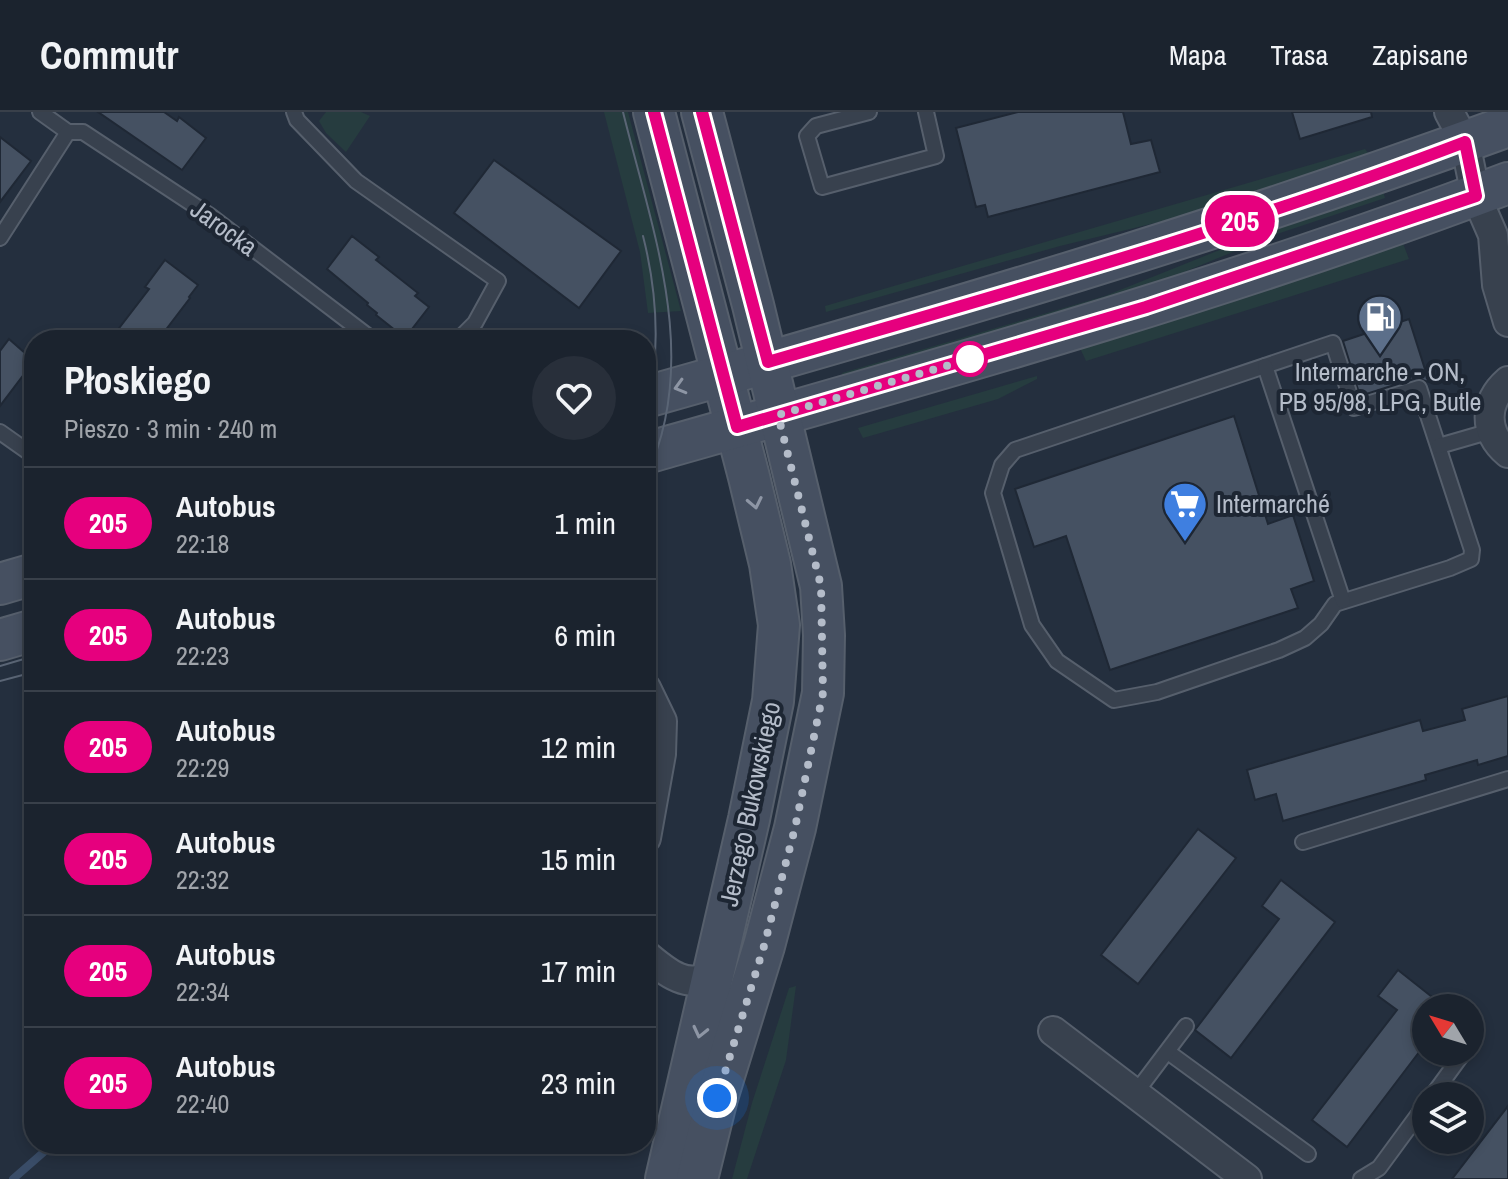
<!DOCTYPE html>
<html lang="pl">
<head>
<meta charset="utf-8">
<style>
	:root { --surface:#1b232e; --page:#282f3a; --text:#f1f3f6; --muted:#a0a4aa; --line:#39404a }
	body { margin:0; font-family:"Archivo Narrow",sans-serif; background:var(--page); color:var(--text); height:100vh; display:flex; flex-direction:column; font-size:30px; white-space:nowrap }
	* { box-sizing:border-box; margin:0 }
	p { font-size:26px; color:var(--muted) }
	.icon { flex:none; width:44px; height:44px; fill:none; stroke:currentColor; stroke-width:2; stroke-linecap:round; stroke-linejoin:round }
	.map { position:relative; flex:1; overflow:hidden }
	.sheet { position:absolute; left:24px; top:218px; width:632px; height:824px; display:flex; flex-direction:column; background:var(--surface); border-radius:32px; box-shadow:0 4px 12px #0003,0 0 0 2px var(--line) }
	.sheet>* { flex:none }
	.badge { padding:0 16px; border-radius:26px; font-size:28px; line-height:52px }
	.needle { width:52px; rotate:308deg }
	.controls { position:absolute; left:1412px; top:882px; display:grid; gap:16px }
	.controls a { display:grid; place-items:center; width:72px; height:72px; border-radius:50%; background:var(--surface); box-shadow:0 4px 12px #0003,0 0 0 2px var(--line); font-size:40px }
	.you { position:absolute; width:40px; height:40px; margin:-20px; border:6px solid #fff; border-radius:50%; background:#1a73e8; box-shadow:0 0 0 12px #1a73e833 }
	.map>.badge { position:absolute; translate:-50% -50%; box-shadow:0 0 0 4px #fff }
	.round { display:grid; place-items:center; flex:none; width:84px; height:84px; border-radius:42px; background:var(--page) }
	.summary { display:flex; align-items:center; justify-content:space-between; height:136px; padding:0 40px }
	h1 { font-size:38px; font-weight:700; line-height:60px }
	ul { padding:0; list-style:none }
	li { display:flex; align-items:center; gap:24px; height:112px; padding:0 40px; border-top:2px solid var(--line) }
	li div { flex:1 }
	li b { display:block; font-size:30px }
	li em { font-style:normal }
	li .badge { min-width:88px; font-weight:700; text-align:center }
	header { display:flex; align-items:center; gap:48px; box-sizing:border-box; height:112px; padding:0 40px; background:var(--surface); border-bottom:2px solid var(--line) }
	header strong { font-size:38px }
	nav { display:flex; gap:44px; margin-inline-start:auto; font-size:28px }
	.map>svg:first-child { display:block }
	.green { fill:#263c3f }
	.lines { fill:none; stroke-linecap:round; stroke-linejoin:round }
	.stream { stroke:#394c67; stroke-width:8 }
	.building { fill:#455162; stroke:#1f2835; stroke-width:2 }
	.lane-casing { stroke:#565f6c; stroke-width:18 }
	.street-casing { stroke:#565f6c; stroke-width:32 }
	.secondary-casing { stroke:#565f6c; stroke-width:44 }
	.lane { stroke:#38414e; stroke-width:14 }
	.street { stroke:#38414e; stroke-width:28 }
	.secondary { stroke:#465061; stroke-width:40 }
	.tram { stroke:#5a6575; stroke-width:2 }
	.oneway { stroke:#8e96a5 }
	.line-casing { stroke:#fff; stroke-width:18 }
	.line { stroke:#e6007e; stroke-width:12 }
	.walk { stroke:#b4bcc9; stroke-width:8; stroke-dasharray:0 14.4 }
	.stop-dot { fill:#fff; stroke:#e6007e; stroke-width:4 }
	.labels { text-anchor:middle; stroke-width:8; stroke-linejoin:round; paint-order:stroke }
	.street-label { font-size:26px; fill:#b4bcc9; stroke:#1d2633 }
	.poi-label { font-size:26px; fill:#b4bcc9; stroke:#1d2633 }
</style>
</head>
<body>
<header>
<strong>Commutr</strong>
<nav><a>Mapa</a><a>Trasa</a><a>Zapisane</a></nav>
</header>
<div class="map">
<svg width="1508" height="1067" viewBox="0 0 1508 1067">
	<rect width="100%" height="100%" fill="#242f3e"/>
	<g class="green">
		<polygon points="326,0 361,0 370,4 346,40 326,21 319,9"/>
		<polygon points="604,0 628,0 681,199 648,201 640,140"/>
		<polygon points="1365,37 1372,46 1258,86 1060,134 826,200 825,194"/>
		<polygon points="1383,79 1385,86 1274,123 1121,186 844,267 842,261 1105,184 1272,117"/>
		<polygon points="1402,129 1409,147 1086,249 1079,234"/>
		<polygon points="1037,264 1037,267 998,287 863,326 858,316"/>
		<polygon points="796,874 786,948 747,1067 732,1067 752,991 789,876"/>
	</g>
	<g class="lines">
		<polyline class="stream" points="13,1067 53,1032"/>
	</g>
	<g class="building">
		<polygon points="98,0 164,0 177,9 179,5 206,26 182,58"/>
		<polygon points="1018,0 1123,0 1131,32 1151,28 1160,60 988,105 985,93 976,95 956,16"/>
		<polygon points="1292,0 1371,0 1372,5 1300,27"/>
		<polygon points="0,25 31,49 0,90"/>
		<polygon points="494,48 621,139 579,196 454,101"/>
		<polygon points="352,124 379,145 376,148 418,181 415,184 429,195 405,226 376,203 377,201 367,193 368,191 327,157"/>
		<polygon points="165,148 198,173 189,185 190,186 158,228 110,228 149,177 145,175"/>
		<polygon points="1409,207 1429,270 1416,266 1360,284 1343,229"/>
		<polygon points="9,227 34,249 0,294 0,239"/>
		<polygon points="1234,304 1268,412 1293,403 1314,469 1291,477 1298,496 1110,558 1066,424 1034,435 1015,377"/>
		<polygon points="1508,584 1508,644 1478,653 1477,648 1425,663 1426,668 1283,709 1276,682 1255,688 1247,658 1420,608 1423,619 1465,608 1462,597"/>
		<polygon points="1198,717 1236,746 1138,872 1101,843"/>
		<polygon points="1281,768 1335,810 1231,946 1195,918 1279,807 1262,794"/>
		<polygon points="1398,858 1446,896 1426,896 1426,931 1347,1035 1312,1008 1397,898 1378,884"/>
		<polygon points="1508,994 1508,1067 1452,1067"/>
	</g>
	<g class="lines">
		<g class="lane-casing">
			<g id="lane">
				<polyline points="40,0 68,20"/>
				<polyline points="294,0 297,8 356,69 498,169 475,211 458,228"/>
				<polyline points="869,0 816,14 807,24 822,75 936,44 926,0"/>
				<polyline points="0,126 68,20 83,20 209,103 373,228"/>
				<polygon points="1333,231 1354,296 1419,276 1472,438 1471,447 1450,456 1335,492 1321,512 1305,526 1279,538 1157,580 1114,588 1057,549 1032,513 993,381 1002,353 1015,338"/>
				<polyline points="1265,254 1343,489"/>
				<polyline points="0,320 34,344"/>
				<polyline points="1439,334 1491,319"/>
				<polyline points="1303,730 1508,667"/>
				<polyline points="1168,940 1308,1042"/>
				<polyline points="1134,983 1186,914"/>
				<polyline points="1432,984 1464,940"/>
				<polyline points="1361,1067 1379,1056 1426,992"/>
			</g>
		</g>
		<g class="street-casing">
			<g id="street">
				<polyline points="1449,0 1465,30 1476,84 1493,123 1497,173 1508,210"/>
				<path d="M1508 269C1484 290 1483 320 1508 341"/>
				<polyline points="646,576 662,609 661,642 646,726"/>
				<path d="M646 843C666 860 689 880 714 861"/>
				<polyline points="1053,919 1247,1067"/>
			</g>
		</g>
		<g class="secondary-casing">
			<g id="secondary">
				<polyline points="654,0 749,365 770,452 779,513 773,589 749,707 666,1067"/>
				<path d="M646 285C936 203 1225 118 1508 14"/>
				<path d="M646 341C935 259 1226 178 1508 71"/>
				<polyline points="0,472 34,462"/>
				<polyline points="0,528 34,518"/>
				<polyline points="697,1067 717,986 764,834 795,716 823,581 824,523 821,474 753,193 702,0"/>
			</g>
		</g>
		<use href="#lane" class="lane"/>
		<use href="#street" class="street"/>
		<use href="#secondary" class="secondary"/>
		<g class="tram">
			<path d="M623 0C652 118 702 247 646 365"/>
			<path d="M643 124C658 183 660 246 646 305"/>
			<polyline points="0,554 34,544"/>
			<polyline points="0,569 34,560"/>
		</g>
	</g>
	<defs><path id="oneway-chevron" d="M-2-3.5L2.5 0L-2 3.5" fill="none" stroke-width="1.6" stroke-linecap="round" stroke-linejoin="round" transform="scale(2)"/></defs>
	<g class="oneway">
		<use href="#oneway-chevron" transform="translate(680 275) rotate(164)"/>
		<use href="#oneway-chevron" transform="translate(755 391) rotate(78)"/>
		<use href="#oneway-chevron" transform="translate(700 920) rotate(103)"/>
	</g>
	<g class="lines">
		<g class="line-casing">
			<path id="line" d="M654 0 737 315 1146 195 1476 84 1465 30C1237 117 1002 182 768 250L702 0"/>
		</g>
		<use href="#line" class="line"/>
		<polyline class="walk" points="717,986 764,834 795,716 823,581 821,474 778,303 970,247"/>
	</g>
	<defs>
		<g id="fuel-pin" transform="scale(2.3)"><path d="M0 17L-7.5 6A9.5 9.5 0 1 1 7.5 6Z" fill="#5c6f8a" stroke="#1d2633"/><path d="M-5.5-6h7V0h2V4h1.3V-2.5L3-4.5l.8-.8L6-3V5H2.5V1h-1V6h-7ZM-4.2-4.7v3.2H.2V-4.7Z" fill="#fff"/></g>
		<g id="supermarket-pin" transform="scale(2.3)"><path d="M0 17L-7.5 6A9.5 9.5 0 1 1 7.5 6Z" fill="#3f7fe0" stroke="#1d2633"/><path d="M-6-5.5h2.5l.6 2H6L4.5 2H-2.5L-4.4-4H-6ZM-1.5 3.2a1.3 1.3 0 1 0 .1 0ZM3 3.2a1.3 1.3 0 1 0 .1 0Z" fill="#fff"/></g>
	</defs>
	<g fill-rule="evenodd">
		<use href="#fuel-pin" x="1380" y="205"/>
		<use href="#supermarket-pin" x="1185" y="392"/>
	</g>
	<circle class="stop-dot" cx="970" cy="247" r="16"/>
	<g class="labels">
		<g class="street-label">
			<text transform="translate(224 116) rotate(36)" y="9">Jarocka</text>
			<text transform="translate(750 692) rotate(-78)" y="9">Jerzego Bukowskiego</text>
		</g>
		<g class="poi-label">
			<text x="1380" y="269">Intermarche - ON,<tspan x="1380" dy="30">PB 95/98, LPG, Butle</tspan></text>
			<text x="1216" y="401" text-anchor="start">Intermarché</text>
		</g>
	</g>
</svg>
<div class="controls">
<a><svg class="needle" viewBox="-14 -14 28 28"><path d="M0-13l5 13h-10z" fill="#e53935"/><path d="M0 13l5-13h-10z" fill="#a0a4aa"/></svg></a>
<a><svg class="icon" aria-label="layers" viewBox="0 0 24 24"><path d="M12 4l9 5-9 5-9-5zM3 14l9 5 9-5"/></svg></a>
</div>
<div class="you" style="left:717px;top:986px"></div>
<b class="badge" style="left:1240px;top:109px;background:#e6007e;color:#fff">205</b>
<section class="sheet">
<div class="summary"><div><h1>Płoskiego</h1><p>Pieszo · 3 min · 240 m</p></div><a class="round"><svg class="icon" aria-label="heart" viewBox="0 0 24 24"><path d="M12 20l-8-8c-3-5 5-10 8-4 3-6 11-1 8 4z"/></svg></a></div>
<ul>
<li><span class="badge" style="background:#e6007e;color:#fff">205</span><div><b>Autobus</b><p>22:18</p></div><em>1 min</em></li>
<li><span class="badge" style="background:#e6007e;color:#fff">205</span><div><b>Autobus</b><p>22:23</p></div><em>6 min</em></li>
<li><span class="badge" style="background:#e6007e;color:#fff">205</span><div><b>Autobus</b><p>22:29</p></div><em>12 min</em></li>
<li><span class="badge" style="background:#e6007e;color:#fff">205</span><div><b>Autobus</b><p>22:32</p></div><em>15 min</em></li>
<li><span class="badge" style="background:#e6007e;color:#fff">205</span><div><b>Autobus</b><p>22:34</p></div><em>17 min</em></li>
<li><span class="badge" style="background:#e6007e;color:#fff">205</span><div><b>Autobus</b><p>22:40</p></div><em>23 min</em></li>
</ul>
</section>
</div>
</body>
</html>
